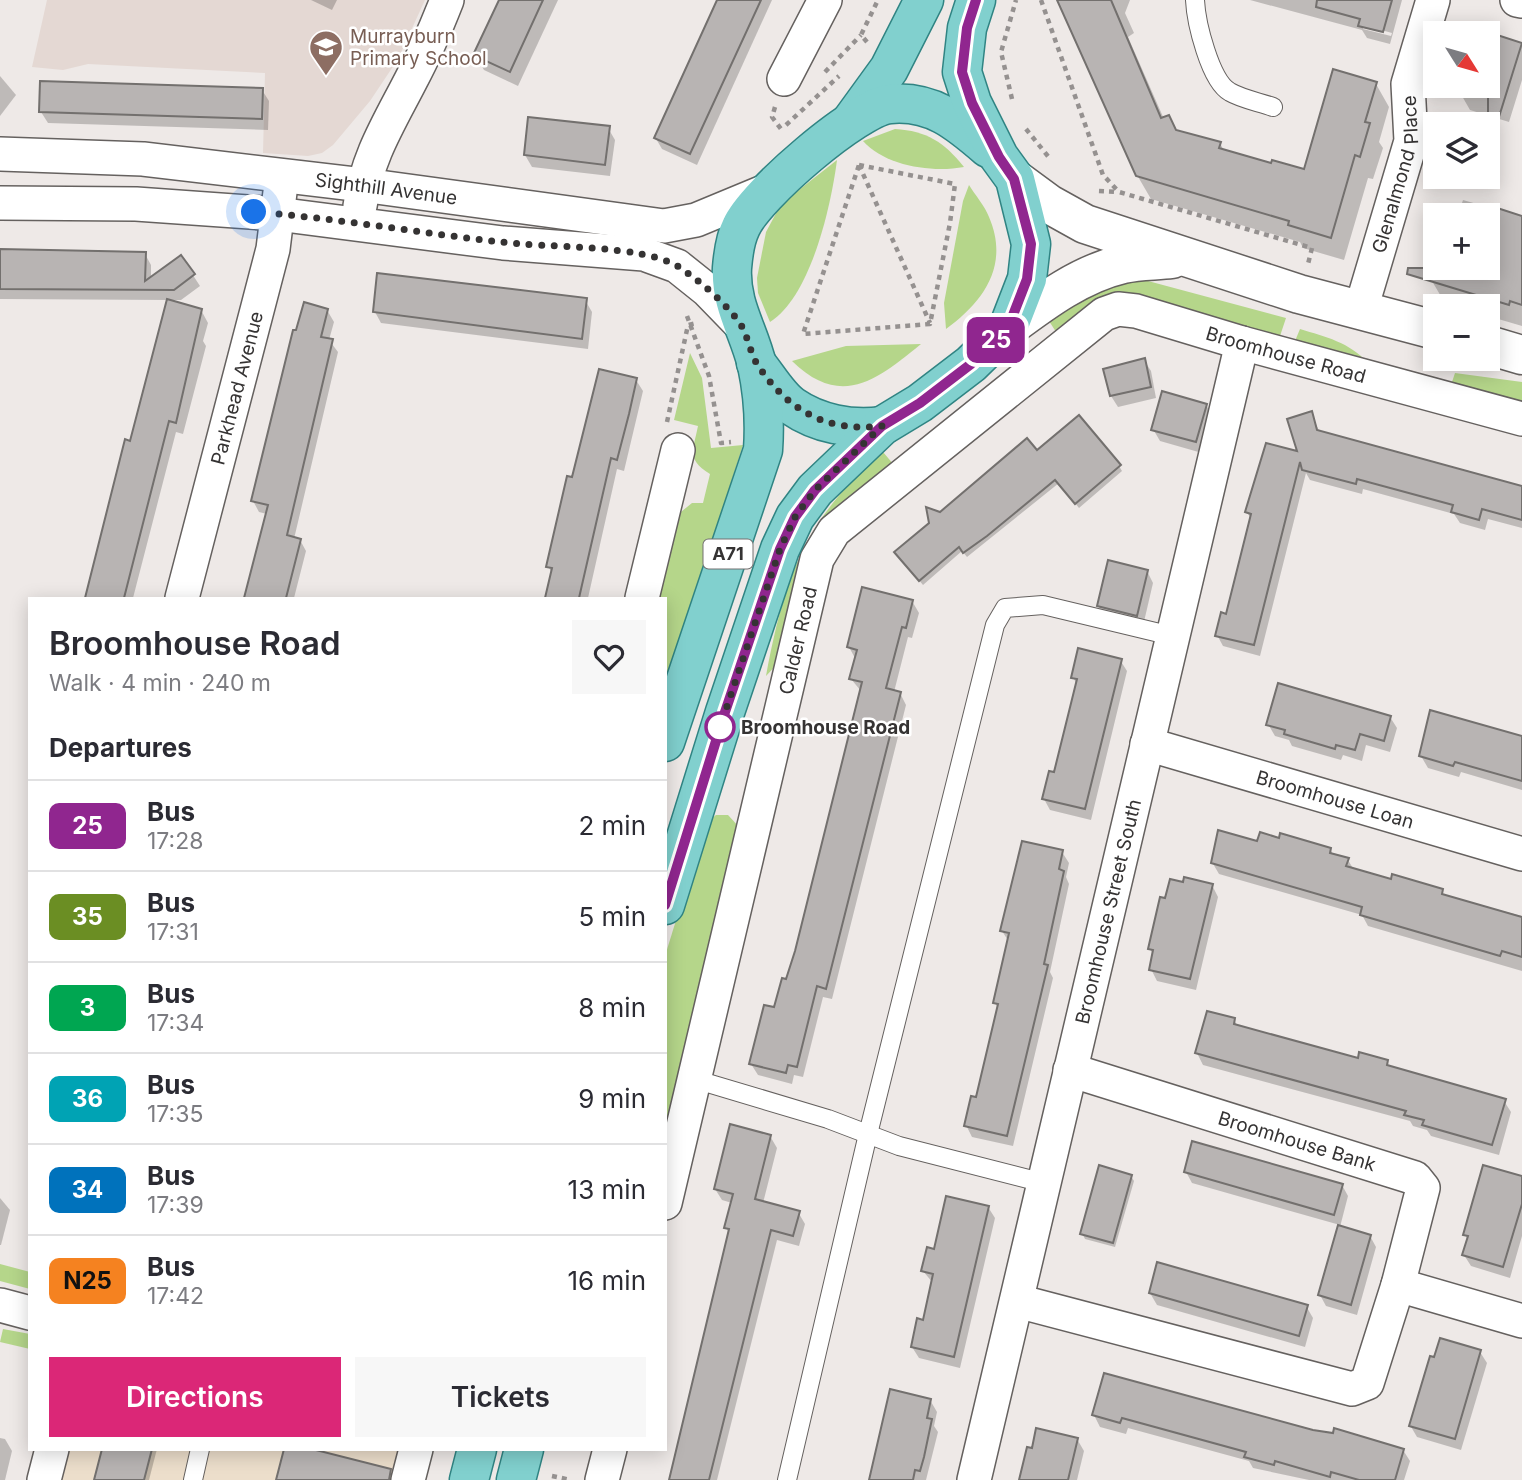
<!DOCTYPE html>
<html lang="en">
<head>
<meta charset="utf-8">
<style>
	:root { --surface:#fff; --page:#f7f7f7; --text:#2b2b33; --muted:#7c7c81; --line:#e1e1e2; --accent:#db2777 }
	body { margin:0; font-family:Inter,sans-serif; background:var(--page); color:var(--text); height:100vh; display:flex; flex-direction:column; font-size:26px; white-space:nowrap }
	* { box-sizing:border-box; margin:0 }
	p { font-size:23px; color:var(--muted) }
	.icon { flex:none; width:38px; height:38px; fill:none; stroke:currentColor; stroke-width:2; stroke-linecap:round; stroke-linejoin:round }
	.map { position:relative; flex:1; overflow:hidden }
	.sheet { position:absolute; left:28px; top:597px; width:639px; height:854px; display:flex; flex-direction:column; background:var(--surface); border-radius:0px; box-shadow:0 4px 18px #0003 }
	.sheet>* { flex:none }
	.badge { padding:0 14px; border-radius:10px; font-size:24px; line-height:46px }
	.needle { width:46px; rotate:127deg }
	.fabs { position:absolute; left:1423px; top:21px; display:grid; gap:14px }
	.fabs a { display:grid; place-items:center; width:77px; height:77px; border-radius:0px; background:var(--surface); box-shadow:0 4px 18px #0003; font-size:35px }
	.you { position:absolute; width:35px; height:35px; margin:-18px; border:5px solid #fff; border-radius:50%; background:#1a73e8; box-shadow:0 0 0 10px #1a73e833 }
	.map>.badge { position:absolute; translate:-50% -50%; box-shadow:0 0 0 4px #fff }
	h2 { padding:0 21px; font-size:26px; line-height:63px }
	.round { display:grid; place-items:center; flex:none; width:74px; height:74px; border-radius:0px; background:var(--page) }
	.summary { display:flex; align-items:center; justify-content:space-between; height:119px; padding:0 21px }
	h1 { font-size:33px; font-weight:600; line-height:52px }
	.action { display:flex; gap:14px; margin-top:auto; padding:14px 21px }
	.action a { flex:1; height:80px; border-radius:0px; background:var(--accent); color:#fff; font-size:28px; font-weight:600; line-height:80px; text-align:center }
	.action a+a { background:var(--page); color:var(--text) }
	ul { padding:0; list-style:none }
	li { display:flex; align-items:center; gap:21px; height:91px; padding:0 21px; border-top:2px solid var(--line) }
	li div { flex:1 }
	li b { display:block; font-size:26px }
	li em { font-style:normal }
	li .badge { min-width:77px; font-weight:700; text-align:center }
	.map>svg:first-child { display:block }
	.commercial { fill:#ecdecb }
	.built { fill:#e4d8d3 }
	.green { fill:#b5d68a }
	.shadow { fill:#0003; fill-rule:evenodd }
	.building { fill:#b8b4b3; stroke:#73706e; stroke-width:2 }
	.lines { fill:none; stroke-linecap:round; stroke-linejoin:round }
	.service-casing { stroke:#65615f; stroke-width:20 }
	.minor-casing { stroke:#65615f; stroke-width:36 }
	.secondary-casing { stroke:#65615f; stroke-width:41 }
	.primary-casing { stroke:#308483; stroke-width:41 }
	.path { stroke:#959190; stroke-width:4.5; stroke-dasharray:5 5; stroke-linecap:butt }
	.service { stroke:#fff; stroke-width:18 }
	.minor { stroke:#fff; stroke-width:33 }
	.secondary { stroke:#fff; stroke-width:38 }
	.primary { stroke:#81d0ce; stroke-width:38 }
	.line-casing { stroke:#fff; stroke-width:16 }
	.line { stroke:#90268f; stroke-width:10 }
	.walk { stroke:#353333; stroke-width:7; stroke-dasharray:0 12.6 }
	.stop-dot { fill:#fff; stroke:#90268f; stroke-width:3.5 }
	.labels { text-anchor:middle; stroke-width:5; stroke-linejoin:round; paint-order:stroke }
	.shield { fill:#fff; stroke:#727070; stroke-width:2 }
	.shield-label { font-size:18px; font-weight:bold; fill:#353333 }
	.education-label { font-size:19px; fill:#785e54; stroke:#fff; text-anchor:start }
	.street-label { font-size:19px; fill:#353333; stroke:#fff }
	.stop-label { font-size:19px; font-weight:bold; fill:#353333; stroke:#fff; text-anchor:start }
</style>
</head>
<body>
<div class="map">
<svg width="1522" height="1480" viewBox="0 0 1522 1480">
	<rect width="100%" height="100%" fill="#eee9e7"/>
	<polygon class="commercial" points="69,1449 422,1449 414,1480 60,1480"/>
	<polygon class="built" points="47,0 425,0 398,59 370,101 333,145 322,153 308,156 263,153 265,73 88,64 63,70 32,67"/>
	<g class="green">
		<path d="M895 129C927 131 944 142 964 167 932 173 885 166 863 141Z"/>
		<path d="M837 160C831 206 811 296 770 322L758 293 757 278 766 232 781 204Z"/>
		<path d="M969 185C975 195 985 206 989 217 1010 266 983 302 946 329L944 303 963 201Z"/>
		<polygon points="1120,281 1148,281 1286,318 1280,336 1144,297 1058,335 1049,321 1075,300"/>
		<path d="M1300 329C1326 337 1349 342 1368 363L1295 341Z"/>
		<path d="M921 344C877 380 841 409 792 361L846 346Z"/>
		<path d="M690 353 702 378 711 448 743 445 665 688V598H652L671 520 692 503H703L710 474C686 459 693 451 698 426L674 420Z"/>
		<polygon points="1455,373 1522,382 1522,405 1451,385"/>
		<path d="M883 452 894 465 836 512 781 660 766 676C785 576 804 520 883 452Z"/>
		<polygon points="716,815 728,815 740,828 665,1148 665,956 706,823"/>
		<polygon points="0,1264 30,1272 30,1289 0,1281"/>
		<polygon points="3,1329 30,1334 30,1349 0,1342"/>
	</g>
	<g class="shadow">
		<polygon points="311,0 337,0 332,10"/>
		<polygon points="500,0 558,0 518,86 484,70 475,55"/>
		<polygon points="718,0 772,0 697,165 662,149 655,137"/>
		<polygon points="1059,0 1130,0 1125,13 1134,33 1128,37 1164,119 1176,131 1220,143 1224,151 1305,171 1376,84 1389,107 1379,142 1383,148 1373,179 1368,178 1344,260 1303,248 1300,242 1151,199 1137,175"/>
		<path d="M1250 0H1402L1390 44 1367 38 1362 30ZM1363 25 1392 33 1391 36 1363 29Z"/>
		<polygon points="1488,34 1522,47 1522,80 1509,122 1470,110 1462,96 1465,86 1488,86"/>
		<polygon points="0,76 16,95 0,116"/>
		<polygon points="262,90 269,101 268,130 48,123 41,112"/>
		<polygon points="608,128 615,140 610,176 532,167 525,155"/>
		<polygon points="1463,200 1491,208 1522,249 1522,326 1488,316 1488,306 1446,305 1432,281 1436,268 1488,268 1488,215 1458,215"/>
		<polygon points="0,251 145,254 151,265 151,279 181,257 200,286 181,300 170,300 201,310 208,323 203,341 206,346 183,434 176,432 133,598 86,598 126,442 131,443 168,300 0,299"/>
		<polygon points="585,300 592,312 588,349 381,323 375,312"/>
		<polygon points="327,310 334,322 329,340 338,352 294,539 300,540 306,551 294,598 246,598 267,514 259,512 253,501"/>
		<polygon points="1144,360 1151,371 1156,398 1118,407 1111,396"/>
		<polygon points="636,380 643,391 624,471 617,469 588,598 546,598 552,573 548,566 574,480"/>
		<polygon points="1206,405 1213,416 1202,453 1160,441 1153,429"/>
		<polygon points="1311,413 1320,433 1522,488 1522,528 1488,519 1485,530 1460,523 1454,514 1363,489 1362,494 1310,480 1306,473 1260,656 1223,646 1217,635 1227,616 1251,519 1247,512 1299,454"/>
		<polygon points="1037,453 1119,466 1122,471 1079,508 1059,483 967,557 962,551 923,585 900,558"/>
		<polygon points="1147,571 1153,583 1143,626 1105,617 1098,606"/>
		<polygon points="912,601 919,613 912,638 908,637 894,692 900,693 906,705 832,999 823,997 803,1077 794,1075 792,1084 758,1075 751,1064 787,981 796,951 861,691 851,679 856,660 849,647"/>
		<polygon points="1120,660 1127,671 1091,820 1050,810 1044,799 1055,774 1077,685 1073,677"/>
		<polygon points="1390,717 1397,728 1390,752 1366,745 1362,761 1343,755 1341,760 1292,746 1289,740 1275,736 1268,724"/>
		<polygon points="1522,738 1522,790 1461,772 1459,777 1428,768 1421,756"/>
		<polygon points="1258,843 1330,849 1334,856 1348,860 1354,870 1442,891 1445,896 1522,916 1522,971 1368,926 1362,915 1219,874 1212,862"/>
		<polygon points="1062,852 1069,863 1066,877 1069,884 1050,972 1053,978 1013,1146 972,1137 966,1125 977,1099 999,1009 995,1003 1009,942 1002,931"/>
		<polygon points="1212,885 1218,897 1196,990 1157,981 1151,969 1154,955 1150,949"/>
		<polygon points="1234,1020 1238,1027 1359,1060 1387,1062 1391,1068 1504,1101 1511,1112 1499,1155 1431,1136 1427,1130 1413,1126 1410,1121 1203,1065 1197,1053"/>
		<polygon points="770,1136 777,1148 763,1203 798,1212 805,1224 799,1246 777,1240 717,1480 670,1480 730,1235 726,1227 732,1203 722,1200 715,1189"/>
		<polygon points="1186,1172 1342,1185 1348,1196 1340,1227 1370,1236 1376,1247 1357,1315 1326,1306 1320,1295 1340,1225 1192,1183"/>
		<polygon points="1131,1176 1134,1181 1115,1247 1085,1239 1082,1233"/>
		<polygon points="1522,1178 1522,1236 1510,1278 1471,1266 1464,1255 1468,1240 1465,1234"/>
		<polygon points="0,1198 10,1210 1,1245 0,1245"/>
		<polygon points="988,1207 995,1218 960,1368 919,1358 912,1347 924,1322 933,1283 923,1271 935,1251"/>
		<polygon points="1150,1293 1306,1306 1313,1318 1305,1347 1157,1305"/>
		<polygon points="1480,1352 1487,1363 1461,1450 1417,1437 1410,1425"/>
		<polygon points="930,1400 937,1412 934,1426 938,1432 926,1480 871,1480"/>
		<polygon points="1094,1415 1313,1431 1403,1450 1410,1461 1404,1480 1309,1480 1253,1468 1249,1461 1128,1428 1126,1434 1100,1427"/>
		<polygon points="0,1438 5,1439 12,1451 5,1480 0,1480"/>
		<polygon points="1077,1439 1084,1451 1077,1480 1021,1480 1033,1450"/>
		<polygon points="103,1449 157,1449 149,1480 95,1480"/>
	</g>
	<g class="building">
		<polygon points="499,0 543,0 510,72 473,55"/>
		<polygon points="717,0 761,0 690,154 654,138"/>
		<polygon points="1057,0 1111,0 1161,118 1169,115 1176,130 1221,142 1219,148 1271,163 1272,160 1304,169 1333,69 1377,82 1365,122 1370,123 1360,157 1355,155 1331,238 1288,225 1289,221 1136,176"/>
		<polygon points="1317,0 1392,0 1383,32 1358,26 1360,19 1316,7"/>
		<polygon points="1488,32 1522,43 1493,136 1488,135"/>
		<polygon points="40,81 263,88 262,119 39,112"/>
		<polygon points="528,117 610,126 605,165 524,155"/>
		<polygon points="1488,205 1522,216 1522,305 1510,301 1509,305 1407,274 1408,268 1488,268"/>
		<polygon points="0,249 146,252 145,281 181,255 195,274 174,290 0,289"/>
		<polygon points="377,273 587,298 582,339 373,312"/>
		<polygon points="167,299 202,309 176,423 169,421 124,598 85,598 125,439 130,441"/>
		<polygon points="304,302 328,309 321,337 333,339 287,535 301,539 286,598 244,598 268,505 251,501 293,330 296,330"/>
		<polygon points="1145,358 1151,387 1110,396 1103,369"/>
		<polygon points="599,369 637,378 629,414 617,460 611,458 579,598 545,598 552,568 546,567 567,476 572,477"/>
		<polygon points="1162,391 1207,404 1196,442 1151,430"/>
		<polygon points="1312,411 1317,430 1522,486 1522,520 1482,509 1479,520 1451,512 1453,505 1357,479 1356,484 1302,470 1300,462 1254,645 1215,636 1221,612 1226,614 1251,514 1245,512 1266,443 1297,451 1287,419"/>
		<polygon points="1079,415 1121,465 1075,504 1055,480 987,536 963,553 959,547 919,581 894,552 929,523 926,507 940,512 1027,438 1037,450"/>
		<polygon points="1108,560 1148,570 1137,616 1097,606"/>
		<polygon points="862,587 913,600 906,628 902,627 886,688 901,692 826,989 817,986 797,1067 788,1065 786,1073 749,1064 764,1005 774,1007 782,978 786,979 795,951 862,682 849,679 857,650 847,647"/>
		<polygon points="1078,648 1122,659 1085,809 1042,799 1049,771 1054,772 1077,679 1071,678"/>
		<polygon points="1278,683 1391,716 1384,741 1360,734 1355,750 1336,745 1335,749 1284,734 1285,730 1266,725"/>
		<polygon points="1430,710 1522,736 1522,781 1455,762 1453,766 1419,756"/>
		<polygon points="1218,830 1257,841 1260,832 1279,838 1280,833 1331,848 1330,853 1349,858 1346,866 1391,879 1392,874 1443,889 1442,894 1522,917 1522,957 1502,951 1500,956 1360,915 1362,907 1211,863"/>
		<polygon points="1022,841 1063,850 1059,869 1064,871 1044,964 1048,965 1007,1136 964,1126 971,1096 976,1097 998,1004 993,1003 1009,933 1000,931"/>
		<polygon points="1184,877 1213,884 1190,979 1149,970 1153,950 1148,949 1160,897 1165,898 1170,879 1183,882"/>
		<polygon points="1207,1011 1235,1018 1234,1024 1358,1058 1359,1052 1388,1060 1387,1065 1506,1099 1492,1145 1422,1125 1424,1120 1404,1115 1406,1111 1195,1053"/>
		<polygon points="730,1124 771,1135 755,1199 800,1211 793,1236 771,1230 709,1480 669,1480 729,1229 724,1228 733,1194 714,1189"/>
		<polygon points="1192,1141 1343,1184 1334,1215 1184,1172"/>
		<polygon points="1099,1165 1132,1175 1113,1243 1080,1234"/>
		<polygon points="1483,1165 1522,1176 1522,1204 1503,1267 1462,1255 1468,1236 1463,1235"/>
		<polygon points="946,1196 989,1206 954,1357 911,1347 917,1318 923,1320 933,1274 921,1271 927,1247 934,1249"/>
		<polygon points="1338,1225 1371,1235 1351,1305 1318,1295"/>
		<polygon points="1157,1262 1308,1305 1299,1336 1149,1293"/>
		<polygon points="1440,1338 1481,1350 1455,1439 1409,1426 1430,1356 1434,1357"/>
		<polygon points="1104,1373 1313,1430 1333,1433 1334,1428 1404,1449 1395,1480 1359,1480 1331,1472 1330,1477 1275,1461 1274,1465 1244,1457 1246,1452 1122,1418 1120,1423 1092,1415"/>
		<polygon points="890,1389 931,1399 927,1418 932,1419 924,1457 920,1471 915,1470 913,1480 869,1480"/>
		<polygon points="1036,1428 1078,1438 1068,1480 1019,1480 1027,1447 1032,1448"/>
		<polygon points="102,1449 152,1449 144,1480 94,1480"/>
		<polygon points="284,1449 312,1449 391,1469 389,1480 276,1480"/>
	</g>
	<g class="lines">
		<g class="service-casing">
			<g id="service">
				<path d="M1195 0C1196 22 1210 81 1230 92 1242 99 1259 102 1273 107"/>
				<polyline points="694,1079 828,1119 899,1146 1044,1183"/>
				<polyline points="193,1480 200,1449"/>
				<polyline points="787,1480 868,1134 995,625 1005,608 1043,605 1172,636"/>
			</g>
		</g>
		<g class="minor-casing">
			<g id="minor">
				<polyline points="1517,0 1522,1"/>
				<polyline points="784,79 825,0"/>
				<path id="s1" d="M0 154 143 159 363 185 664 226 696 220 766 191"/>
				<polyline points="0,203 136,204 277,214 503,243 644,254 677,266 707,290 741,325"/>
				<path d="M360 206C367 157 389 123 411 80 425 54 436 28 447 0"/>
				<path id="s2" d="M1361 309 1411 141 1408 84 1433 0"/>
				<path id="s3" d="M182 598 273 249 280 192"/>
				<polyline points="642,598 678,450"/>
				<path id="s4" d="M1147 744 1522 854"/>
				<path id="s5" d="M665 1203 817 559 834 531 1104 314 1118 309 1136 311 1242 343 1522 419"/>
				<polyline points="1398,1285 1522,1321"/>
				<polyline points="1017,1301 1352,1389 1367,1383 1398,1285 1423,1188 1415,1178 1070,1070"/>
				<polyline points="0,1305 30,1313"/>
				<polyline points="44,1480 52,1449"/>
				<polyline points="408,1480 416,1449"/>
				<polyline points="602,1480 610,1449"/>
				<path id="s6" d="M974 1480 1242 343"/>
			</g>
		</g>
		<g class="secondary-casing">
			<g id="secondary">
				<polyline points="1015,179 1049,204 1085,224 1299,294 1435,330"/>
				<path d="M1008 328C1043 302 1080 274 1123 264 1139 260 1156 261 1172 259"/>
				<polyline points="1488,345 1522,355"/>
			</g>
		</g>
		<g class="primary-casing">
			<g id="primary">
				<polyline points="852,120 889,69 924,0"/>
				<path d="M756 363C767 376 778 396 792 406 818 424 851 430 882 426"/>
				<path d="M665 742 763 450C765 422 763 393 757 365 749 331 730 305 732 268 733 256 736 237 741 227 755 195 857 107 890 104 932 100 958 122 988 148"/>
				<polyline points="665,905 725,712 780,549 795,517 815,490 882,426 920,403 971,364 1008,328 1027,279 1031,244 1015,179 999,157 972,103 962,72 967,28 976,0"/>
				<polyline points="469,1480 477,1449"/>
				<polyline points="516,1480 524,1449"/>
			</g>
		</g>
		<g class="path">
			<polyline points="1041,0 1103,175 1119,192 1312,248 1308,264"/>
			<polyline points="867,42 861,35 878,0"/>
			<polyline points="825,72 861,35"/>
			<polyline points="1012,99 1001,52 1016,0"/>
			<polyline points="775,107 772,117 781,129 778,132"/>
			<polyline points="786,125 839,76"/>
			<polyline points="1026,129 1051,160"/>
			<polygon points="859,165 955,184 950,223 930,324 803,334"/>
			<polyline points="859,165 930,323"/>
			<polyline points="1099,191 1118,192"/>
			<polyline points="687,316 709,376 721,443 731,442"/>
			<polyline points="667,422 688,325 696,323"/>
			<polyline points="552,1476 571,1480"/>
		</g>
		<use href="#service" class="service"/>
		<use href="#minor" class="minor"/>
		<use href="#secondary" class="secondary"/>
		<use href="#primary" class="primary"/>
	</g>
	<g class="lines">
		<g class="line-casing">
			<polyline id="line" points="665,905 725,712 780,549 795,517 815,490 882,426 920,403 971,364 1008,328 1027,279 1031,244 1014,179 999,157 972,103 962,72 967,28 976,0"/>
		</g>
		<use href="#line" class="line"/>
		<path class="walk" d="M254 212C336 218 419 233 501 242 547 248 642 244 679 267 700 281 727 304 741 325 748 337 750 352 757 364 787 410 827 433 882 426L815 490 795 517 780 549 717 736 720 727"/>
	</g>
	<defs>
		<g id="school-pin" transform="scale(1.75)"><path d="M0 17L-7.5 6A9.5 9.5 0 1 1 7.5 6Z" fill="#8d6e63" stroke="#fff"/><path d="M0-5L7-2L0 1L-7-2ZM-4 1L0 2.5L4 1V4Q0 6-4 4Z" fill="#fff"/></g>
	</defs>
	<g fill-rule="evenodd">
		<use href="#school-pin" x="326" y="47"/>
	</g>
	<circle class="stop-dot" cx="720" cy="727" r="14"/>
	<g class="labels">
		<rect class="shield" x="703.5" y="539.5" width="49" height="29" rx="5"/>
		<g class="shield-label">
			<text x="728" y="560">A71</text>
		</g>
		<g class="education-label">
			<text x="350" y="43">Murrayburn<tspan x="350" dy="22">Primary School</tspan></text>
		</g>
		<g class="street-label">
			<text dy="7" stroke="none"><textPath href="#s2" startOffset="140">Glenalmond Place</textPath></text>
			<text dy="7" stroke="none"><textPath href="#s1" startOffset="388">Sighthill Avenue</textPath></text>
			<text dy="7" stroke="none"><textPath href="#s5" startOffset="1230">Broomhouse Road</textPath></text>
			<text dy="7" stroke="none"><textPath href="#s3" startOffset="217">Parkhead Avenue</textPath></text>
			<text dy="7" stroke="none"><textPath href="#s5" startOffset="578">Calder Road</textPath></text>
			<text dy="7" stroke="none"><textPath href="#s4" startOffset="196">Broomhouse Loan</textPath></text>
			<text dy="7" stroke="none"><textPath href="#s6" startOffset="584">Broomhouse Street South</textPath></text>
			<text transform="translate(1297 1141) rotate(17)" y="7">Broomhouse Bank</text>
		</g>
		<g class="stop-label">
			<text x="741" y="734">Broomhouse Road</text>
		</g>
	</g>
</svg>
<div class="fabs">
<a><svg class="needle" viewBox="-14 -14 28 28"><path d="M0-13l5 13h-10z" fill="#e53935"/><path d="M0 13l5-13h-10z" fill="#7c7c81"/></svg></a>
<a><svg class="icon" aria-label="layers" viewBox="0 0 24 24"><path d="M12 4l9 5-9 5-9-5zM3 14l9 5 9-5"/></svg></a>
<a>+</a>
<a>−</a>
</div>
<div class="you" style="left:254px;top:212px"></div>
<b class="badge" style="left:996px;top:340px;background:#90268f;color:#fff">25</b>
<section class="sheet">
<div class="summary"><div><h1>Broomhouse Road</h1><p>Walk · 4 min · 240 m</p></div><a class="round"><svg class="icon" aria-label="heart" viewBox="0 0 24 24"><path d="M12 20l-8-8c-3-5 5-10 8-4 3-6 11-1 8 4z"/></svg></a></div>
<h2>Departures</h2>
<ul>
<li><span class="badge" style="background:#90268f;color:#fff">25</span><div><b>Bus</b><p>17:28</p></div><em>2 min</em></li>
<li><span class="badge" style="background:#6b8e23;color:#fff">35</span><div><b>Bus</b><p>17:31</p></div><em>5 min</em></li>
<li><span class="badge" style="background:#00a651;color:#fff">3</span><div><b>Bus</b><p>17:34</p></div><em>8 min</em></li>
<li><span class="badge" style="background:#00a3b4;color:#fff">36</span><div><b>Bus</b><p>17:35</p></div><em>9 min</em></li>
<li><span class="badge" style="background:#0072bc;color:#fff">34</span><div><b>Bus</b><p>17:39</p></div><em>13 min</em></li>
<li><span class="badge" style="background:#f58220;color:#111">N25</span><div><b>Bus</b><p>17:42</p></div><em>16 min</em></li>
</ul>
<div class="action"><a>Directions</a><a>Tickets</a></div>
</section>
</div>
</body>
</html>
